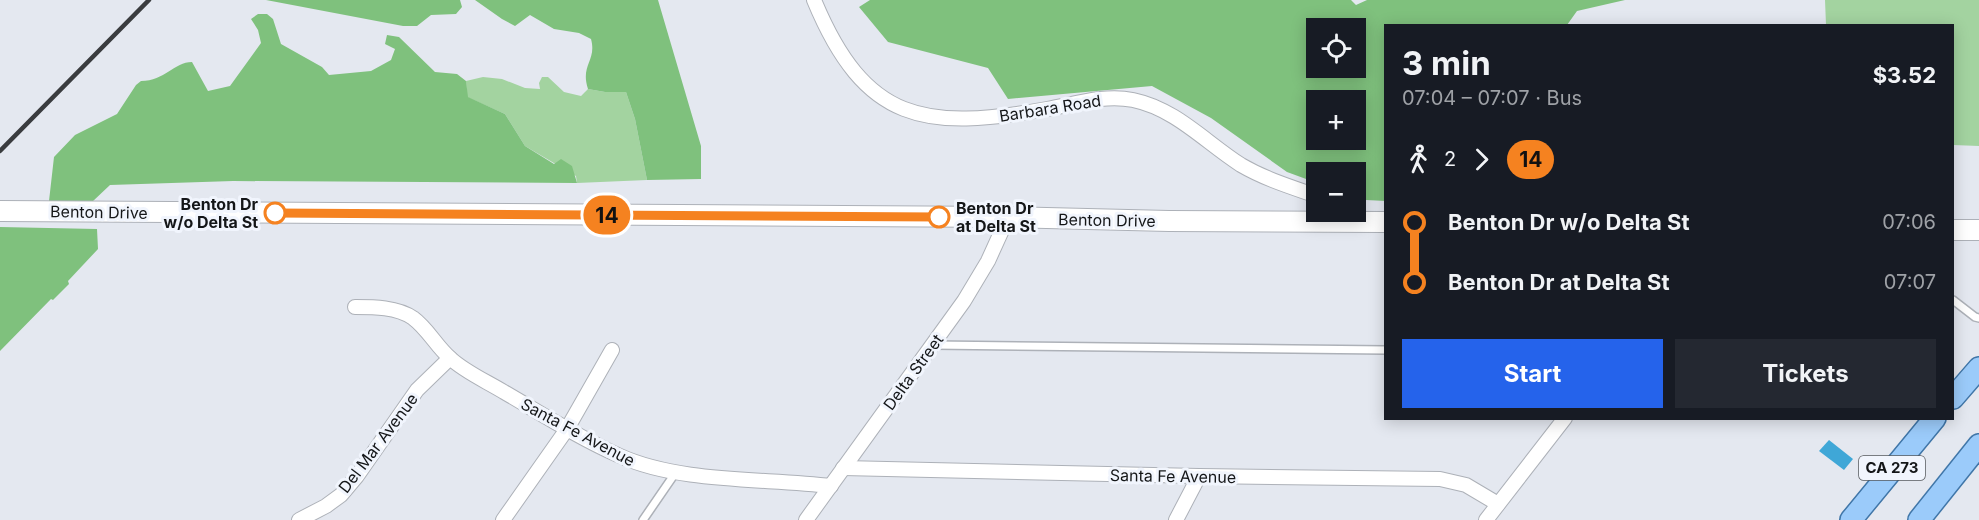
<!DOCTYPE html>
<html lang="en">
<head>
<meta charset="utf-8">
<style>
	:root { --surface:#171b24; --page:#242831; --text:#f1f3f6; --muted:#9ea1a6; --accent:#2563eb }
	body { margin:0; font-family:Inter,sans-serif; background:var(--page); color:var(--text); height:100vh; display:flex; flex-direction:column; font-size:22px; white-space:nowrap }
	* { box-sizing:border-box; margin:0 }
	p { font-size:20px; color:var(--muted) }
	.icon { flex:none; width:33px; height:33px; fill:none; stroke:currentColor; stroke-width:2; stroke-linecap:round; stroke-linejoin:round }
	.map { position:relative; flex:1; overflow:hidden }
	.details { position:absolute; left:1384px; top:24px; width:570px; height:396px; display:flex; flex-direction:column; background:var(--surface); border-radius:0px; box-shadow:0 3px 15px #0003 }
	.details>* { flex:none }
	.badge { padding:0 12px; border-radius:20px; font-size:21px; line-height:39px }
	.tools { position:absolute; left:1306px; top:18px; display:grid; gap:12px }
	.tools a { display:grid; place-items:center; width:60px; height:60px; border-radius:0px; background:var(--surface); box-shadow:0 3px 15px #0003; font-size:30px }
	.map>.badge { position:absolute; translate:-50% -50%; box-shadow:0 0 0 3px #fff }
	.legs { display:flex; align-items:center; gap:9px; height:66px; padding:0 18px; font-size:20px }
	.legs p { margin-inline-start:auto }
	.head { display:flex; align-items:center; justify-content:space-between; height:102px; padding:0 18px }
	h1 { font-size:33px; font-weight:700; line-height:45px }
	.primary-button { display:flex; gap:12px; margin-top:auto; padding:12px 18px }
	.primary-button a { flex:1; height:69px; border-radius:0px; background:var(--accent); color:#fff; font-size:24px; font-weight:700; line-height:69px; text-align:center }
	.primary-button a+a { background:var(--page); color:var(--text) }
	ul { padding:0 18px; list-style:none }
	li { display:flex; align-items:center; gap:21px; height:60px; font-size:22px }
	li i { display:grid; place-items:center; width:9px; height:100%; margin:0 8px; background:currentColor }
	li i::after { content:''; width:15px; height:15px; margin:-8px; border:4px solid; border-radius:50%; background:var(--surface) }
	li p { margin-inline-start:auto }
	li:first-child i { background:linear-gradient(#0000 50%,currentColor 0) }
	li:last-child i { background:linear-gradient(currentColor 50%,#0000 0) }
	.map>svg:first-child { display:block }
	.green { fill:#a3d3a0 }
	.forest { fill:#7fc17d; fill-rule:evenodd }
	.water { fill:#3fa7d7 }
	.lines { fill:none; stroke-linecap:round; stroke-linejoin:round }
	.lane-casing { stroke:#adb1b8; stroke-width:10 }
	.street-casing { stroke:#adb1b8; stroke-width:16 }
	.secondary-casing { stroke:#adb1b8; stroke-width:22 }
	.primary-casing { stroke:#4076a8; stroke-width:24 }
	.lane { stroke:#fff; stroke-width:7 }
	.street { stroke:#fff; stroke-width:14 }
	.secondary { stroke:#fff; stroke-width:20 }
	.primary { stroke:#9bcbfa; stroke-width:21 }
	.rail { stroke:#3a3c3f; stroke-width:4.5 }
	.line-1-casing { stroke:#fff; stroke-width:14 }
	.line-1 { stroke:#f58220; stroke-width:9 }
	.stop-1-dot { fill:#fff; stroke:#f58220; stroke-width:3 }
	.labels { text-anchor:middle; stroke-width:6; stroke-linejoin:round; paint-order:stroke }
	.shield { fill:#f1f5fd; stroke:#56595d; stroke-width:1.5 }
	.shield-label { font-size:15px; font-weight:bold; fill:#141618 }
	.street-label { font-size:16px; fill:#141618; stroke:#f1f5fd }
	.stop-label { font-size:16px; font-weight:bold; fill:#141618; stroke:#f1f5fd; text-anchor:end }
</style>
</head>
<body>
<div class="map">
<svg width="1979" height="520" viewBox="0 0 1979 520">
	<rect width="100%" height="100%" fill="#e4e8f0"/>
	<g class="green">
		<polygon points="1825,0 1979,0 1979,146 1953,145 1953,26 1826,25"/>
		<polygon points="483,77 502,79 525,88 540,89 539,83 542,77 548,77 564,92 581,96 588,89 605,92 626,92 635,119 647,180 577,183 576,176 525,146 505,114 467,97 466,81"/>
	</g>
	<g class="forest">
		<polygon points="266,0 460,0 462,7 456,14 431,15 417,26 403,26"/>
		<path d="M475 0H658L701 146V179L647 180 635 119 626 92H605L588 89C580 65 597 61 591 39L579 33 554 29 530 15 515 26 502 19Z"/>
		<path d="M870 0H1351L1356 5 1367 0H1625L1577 11 1567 25 1386 26V201L1366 200 1356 197V172H1317V183L1287 172 1211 118 1152 86 1008 99 988 68 888 42 859 7ZM1317 28H1356V68H1317ZM1317 100H1356V140H1317Z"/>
		<path d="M258 14H267L273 19 281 44 322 67 329 75 371 71 391 60 395 49 385 44 387 35 399 37 435 72 457 74 466 81 468 97 505 114 525 146 554 164 561 159 572 166 577 183 233 181 110 185 92 202 49 201 54 157 75 135 117 114 136 85 141 81C165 81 174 62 192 62L208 91 230 86 261 43 258 30 251 19Z"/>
		<polygon points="0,227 97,229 98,249 68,281 69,284 53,300 51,299 0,351"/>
	</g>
	<polygon class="water" points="1829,440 1853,459 1844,470 1819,451"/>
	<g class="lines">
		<g class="lane-casing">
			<g id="lane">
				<polyline points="1953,300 1975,317 1979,318"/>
				<polyline points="933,345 1386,350"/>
				<polyline points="643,520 676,472"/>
			</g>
		</g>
		<g class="street-casing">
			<g id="street">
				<path d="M814 0C865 123 925 131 1047 109 1075 104 1105 94 1133 100 1176 109 1205 142 1241 165 1265 179 1291 187 1317 196"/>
				<path d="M355 307C374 307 397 307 413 318 428 329 436 346 450 358 465 372 486 381 504 392 542 414 579 438 620 456 680 483 764 478 831 486"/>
				<polyline points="843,468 1199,476 1440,479 1466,485 1498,504"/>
				<polyline points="299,520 326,506 341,495 357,476 417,390 450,358"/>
				<polyline points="503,520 567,429 612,350"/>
				<polyline points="806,520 964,301 988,261 1008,217"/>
				<polyline points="1176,520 1199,476"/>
				<polyline points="1486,520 1565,418"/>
			</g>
		</g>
		<g class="secondary-casing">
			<g id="secondary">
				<polyline points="0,211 1008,217 1169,221 1386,222"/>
				<polyline points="1953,230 1979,230"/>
			</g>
		</g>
		<g class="primary-casing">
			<g id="primary">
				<polyline points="1953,398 1979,368"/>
				<polyline points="1851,520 1935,418"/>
				<polyline points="1919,520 1979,445"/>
			</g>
		</g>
		<use href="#lane" class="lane"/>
		<use href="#street" class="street"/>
		<use href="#secondary" class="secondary"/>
		<use href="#primary" class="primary"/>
		<polyline class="rail" points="0,151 149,0"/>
	</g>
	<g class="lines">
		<g class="line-1-casing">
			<polyline id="line-1" points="275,213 939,217"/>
		</g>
		<use href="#line-1" class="line-1"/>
	</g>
	<g class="stop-1-dot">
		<circle cx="275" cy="213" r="10"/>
		<circle cx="939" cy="217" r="10"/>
	</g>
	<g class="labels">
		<rect class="shield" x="1859" y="456" width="66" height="24" rx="4.5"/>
		<g class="shield-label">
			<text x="1892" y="473">CA 273</text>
		</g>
		<g class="street-label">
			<text transform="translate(1050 108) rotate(-9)" y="6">Barbara Road</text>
			<text transform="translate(99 212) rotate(1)" y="6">Benton Drive</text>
			<text transform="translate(1107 220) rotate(1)" y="6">Benton Drive</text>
			<text transform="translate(913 372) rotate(-54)" y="6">Delta Street</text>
			<text transform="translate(578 432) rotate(28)" y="6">Santa Fe Avenue</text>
			<text transform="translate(378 443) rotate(-53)" y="6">Del Mar Avenue</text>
			<text transform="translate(1173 476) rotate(1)" y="6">Santa Fe Avenue</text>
		</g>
		<g class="stop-label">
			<text x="258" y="210">Benton Dr<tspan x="258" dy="18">w/o Delta St</tspan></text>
			<text x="956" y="214" text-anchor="start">Benton Dr<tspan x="956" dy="18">at Delta St</tspan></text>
		</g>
	</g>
</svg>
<div class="tools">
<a><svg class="icon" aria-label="locate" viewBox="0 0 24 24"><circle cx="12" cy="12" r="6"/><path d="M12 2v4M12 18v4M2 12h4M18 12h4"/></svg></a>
<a>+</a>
<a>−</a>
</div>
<b class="badge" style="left:607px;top:215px;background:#f58220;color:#111">14</b>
<section class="details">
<div class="head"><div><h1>3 min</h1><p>07:04 – 07:07 · Bus</p></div><b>$3.52</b></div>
<div class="legs"><svg class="icon" aria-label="walk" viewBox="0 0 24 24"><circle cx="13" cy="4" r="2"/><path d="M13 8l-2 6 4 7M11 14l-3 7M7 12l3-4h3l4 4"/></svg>2<svg class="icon" aria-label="forward" viewBox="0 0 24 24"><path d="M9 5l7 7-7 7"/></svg><b class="badge" style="background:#f58220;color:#111">14</b></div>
<ul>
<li><i style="color:#f58220"></i><b>Benton Dr w/o Delta St</b><p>07:06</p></li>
<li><i style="color:#f58220"></i><b>Benton Dr at Delta St</b><p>07:07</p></li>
</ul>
<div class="primary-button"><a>Start</a><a>Tickets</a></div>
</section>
</div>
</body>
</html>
